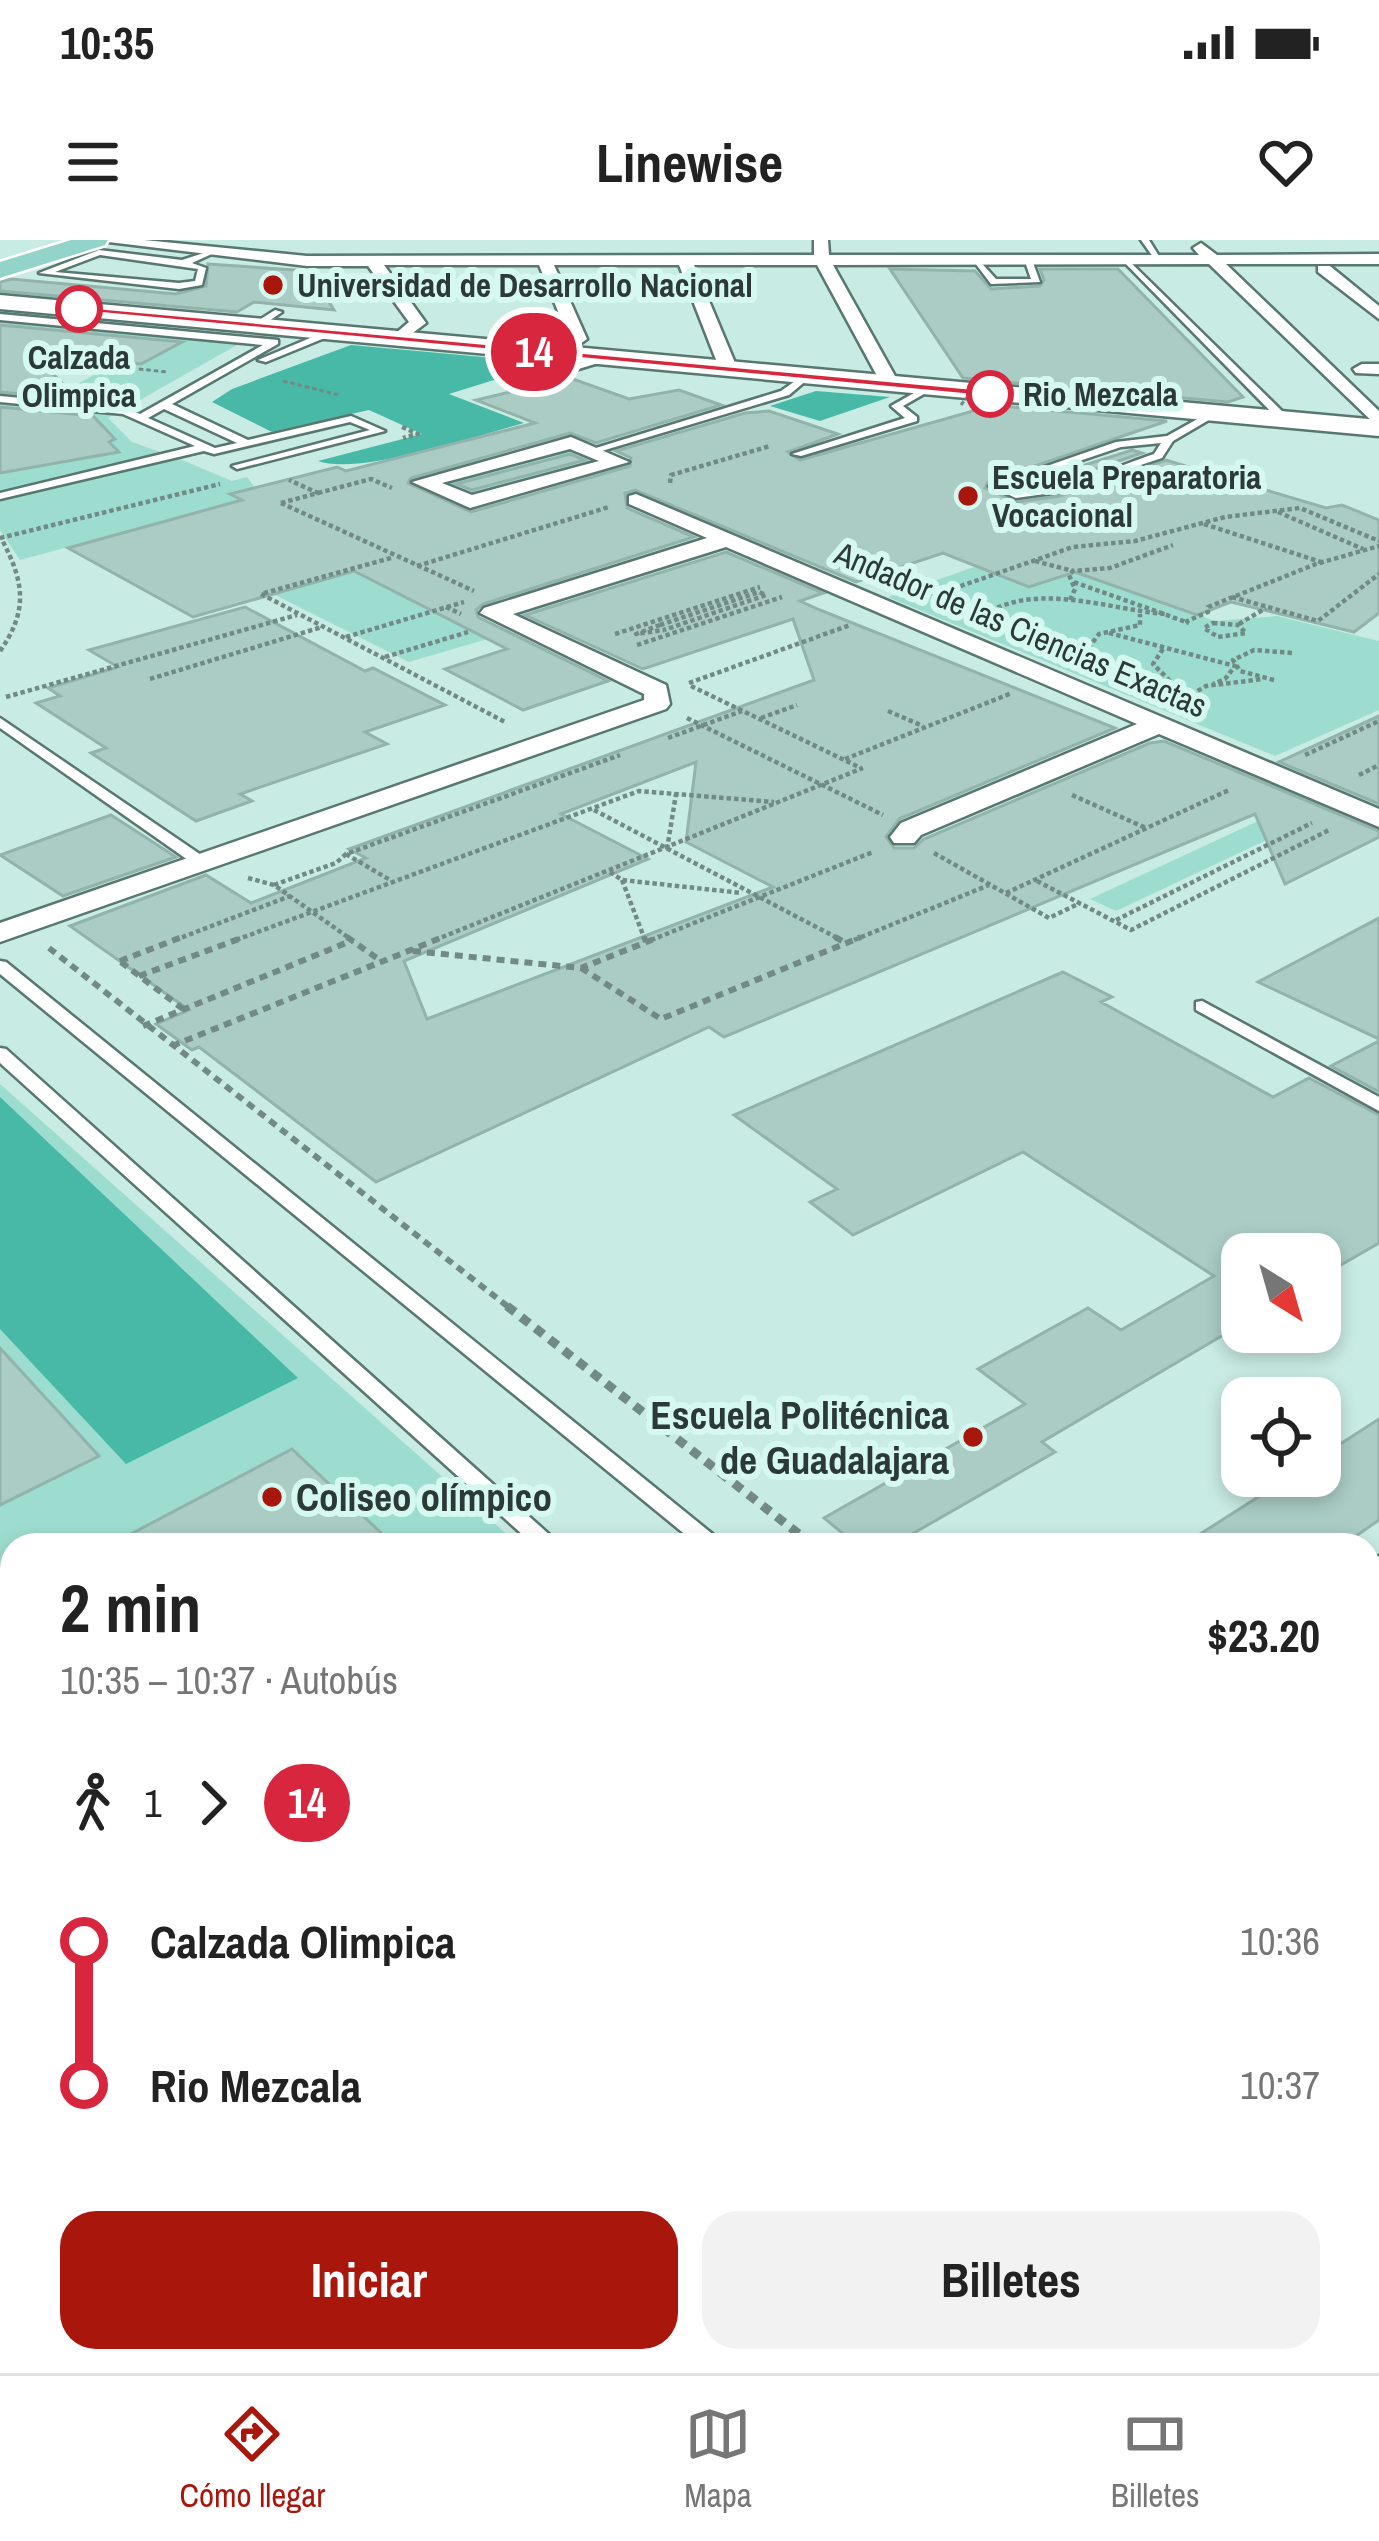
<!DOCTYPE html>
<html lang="es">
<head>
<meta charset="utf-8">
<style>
	:root { --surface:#fff; --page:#f2f2f2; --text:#222; --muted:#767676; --line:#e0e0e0; --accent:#a9170c }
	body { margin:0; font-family:"Archivo Narrow",sans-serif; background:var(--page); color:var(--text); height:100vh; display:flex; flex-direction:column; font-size:45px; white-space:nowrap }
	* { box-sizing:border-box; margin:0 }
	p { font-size:39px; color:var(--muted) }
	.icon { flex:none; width:66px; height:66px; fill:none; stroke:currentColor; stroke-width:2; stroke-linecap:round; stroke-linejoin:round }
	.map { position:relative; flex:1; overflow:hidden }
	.details { position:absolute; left:0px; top:1293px; width:1380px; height:840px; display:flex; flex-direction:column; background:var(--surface); border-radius:36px 36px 0 0; box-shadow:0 6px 18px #0003 }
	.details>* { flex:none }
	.badge { padding:0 24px; border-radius:39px; font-size:42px; line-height:78px }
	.needle { width:78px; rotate:143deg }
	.fabs { position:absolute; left:1221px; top:993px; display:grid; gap:24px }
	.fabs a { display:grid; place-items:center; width:120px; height:120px; border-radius:24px; background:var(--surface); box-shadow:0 6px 18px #0003; font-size:60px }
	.map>.badge { position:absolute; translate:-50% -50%; box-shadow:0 0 0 6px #fff }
	.legs { display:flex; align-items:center; gap:18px; height:132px; padding:0 60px; font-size:39px }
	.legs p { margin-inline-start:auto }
	.overview { display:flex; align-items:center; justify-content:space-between; height:204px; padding:0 60px }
	h1 { font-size:66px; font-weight:700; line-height:90px }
	.primary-button { display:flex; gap:24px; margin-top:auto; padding:24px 60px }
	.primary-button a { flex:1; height:138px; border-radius:36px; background:var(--accent); color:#fff; font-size:48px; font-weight:700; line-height:138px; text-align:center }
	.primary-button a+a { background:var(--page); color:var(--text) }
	ul { padding:0 60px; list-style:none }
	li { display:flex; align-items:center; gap:42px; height:144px; font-size:45px }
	li i { display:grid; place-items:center; width:18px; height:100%; margin:0 15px; background:currentColor }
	li i::after { content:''; width:30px; height:30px; margin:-15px; border:9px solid; border-radius:50%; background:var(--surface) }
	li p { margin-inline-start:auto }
	li:first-child i { background:linear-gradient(#0000 50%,currentColor 0) }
	li:last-child i { background:linear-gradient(currentColor 50%,#0000 0) }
	.status { display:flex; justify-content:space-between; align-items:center; height:84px; padding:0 60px; background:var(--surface); direction:ltr }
	.status svg { height:33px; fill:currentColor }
	header { display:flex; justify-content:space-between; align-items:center; height:156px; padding:0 60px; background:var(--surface); font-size:54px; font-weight:700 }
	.tab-bar { display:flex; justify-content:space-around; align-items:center; height:168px; border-top:3px solid var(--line); background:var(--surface); font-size:33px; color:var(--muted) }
	.tab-bar a { display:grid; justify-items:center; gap:6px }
	.tab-bar .selected { color:var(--accent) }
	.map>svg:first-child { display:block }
	.green { fill:#9dddd0 }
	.forest { fill:#47b9a6 }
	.building { fill:#aaccc4; stroke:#91b3ab; stroke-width:3; fill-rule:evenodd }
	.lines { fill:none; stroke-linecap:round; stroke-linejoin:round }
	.service-casing { stroke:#577770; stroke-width:5 }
	.minor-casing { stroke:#577770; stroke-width:5 }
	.secondary-casing { stroke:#577770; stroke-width:5 }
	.primary-casing { stroke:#fff; stroke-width:5 }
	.path-far4 { stroke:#728a85; stroke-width:3; stroke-dasharray:4.5 3; stroke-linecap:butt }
	.path-far3 { stroke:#728a85; stroke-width:4.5; stroke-dasharray:4.5 3; stroke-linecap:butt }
	.path-far2 { stroke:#728a85; stroke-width:6; stroke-dasharray:8 6; stroke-linecap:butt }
	.path-far1 { stroke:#728a85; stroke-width:9; stroke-dasharray:10 8; stroke-linecap:butt }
	.path { stroke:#728a85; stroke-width:10; stroke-dasharray:14 9; stroke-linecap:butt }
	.service { fill:#fff; fill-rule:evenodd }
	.minor { fill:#fff; fill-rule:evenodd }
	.secondary { fill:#fff; fill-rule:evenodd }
	.primary { fill:#92d4c9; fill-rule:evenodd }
	.rail-casing { stroke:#617672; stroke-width:18 }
	.rail { stroke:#d5f8f0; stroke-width:14; stroke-dasharray:39; stroke-linecap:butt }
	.path-bridge-far1 { stroke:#728a85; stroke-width:3; stroke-dasharray:4.5 3; stroke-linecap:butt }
	.path-bridge { stroke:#728a85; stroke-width:4.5; stroke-dasharray:4.5 3; stroke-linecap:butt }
	.line-1 { fill:#d7263d; stroke:#fff; stroke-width:3 }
	.poi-dot { fill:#a9170c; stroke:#d5f8f0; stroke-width:4.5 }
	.stop-1-dot { fill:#fff; stroke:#d7263d; stroke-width:6 }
	.labels { text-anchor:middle; stroke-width:12; stroke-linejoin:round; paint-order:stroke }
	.far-poi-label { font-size:33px; font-weight:bold; fill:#2c3a37; stroke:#d5f8f0; text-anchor:start }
	.far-stop-label { font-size:33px; font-weight:bold; fill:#2c3a37; stroke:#d5f8f0 }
	.far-street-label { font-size:33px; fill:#2c3a37; stroke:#d5f8f0 }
	.poi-label { font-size:39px; font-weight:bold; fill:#2c3a37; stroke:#d5f8f0; text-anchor:end }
</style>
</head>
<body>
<div class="status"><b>10:35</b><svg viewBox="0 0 49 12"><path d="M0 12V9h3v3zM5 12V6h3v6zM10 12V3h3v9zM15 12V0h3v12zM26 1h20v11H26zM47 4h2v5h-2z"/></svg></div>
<header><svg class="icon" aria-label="menu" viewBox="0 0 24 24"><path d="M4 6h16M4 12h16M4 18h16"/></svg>Linewise<svg class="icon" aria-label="heart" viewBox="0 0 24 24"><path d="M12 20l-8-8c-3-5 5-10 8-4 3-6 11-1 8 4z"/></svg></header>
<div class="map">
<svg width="1379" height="2133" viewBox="0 0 1379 2133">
	<rect width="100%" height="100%" fill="#c8ebe3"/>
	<g class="green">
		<polygon points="0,73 253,96 108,178 132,202 163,213 0,252 0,138 74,146 117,122 141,124 162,112 0,94"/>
		<polygon points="552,201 619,228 459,270 395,241"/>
		<polygon points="175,217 232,241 247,237 255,248 232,254 242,260 20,320 0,290 0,258"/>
		<polygon points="1083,289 1101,341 1215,381 1277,376 1379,401 1379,470 1275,516 888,357"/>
		<polygon points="387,322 494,397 409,422 275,355"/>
		<polygon points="1301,561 1328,571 1116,671 1090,659"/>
		<polygon points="0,844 519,1305 12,1305 12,1815 0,1816"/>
	</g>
	<g class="forest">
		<path d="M351 105 549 123 449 154 524 183C477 196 359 236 318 221L422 194 369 170 272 192 212 162 232 149Z"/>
		<polygon points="816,151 890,157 820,181 770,166"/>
		<polygon points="0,857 298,1138 126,1224 0,1089"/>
	</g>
	<g class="building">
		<polygon points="208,24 310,31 334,70 254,62 237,72 0,51 0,42 11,39 176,54 206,46"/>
		<polygon points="890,29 975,31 991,49 1040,46 1044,40 1040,29 1118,29 1243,157 1228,162 963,138"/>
		<polygon points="0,85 182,102 141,124 34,114 77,159 0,152"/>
		<polygon points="570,138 629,159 679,150 721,165 596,203 570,193 411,238 408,243 471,272 630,226 631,218 616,211 745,173 769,171 838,194 788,212 800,220 984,168 981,164 1167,181 988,242 985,248 1017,262 1060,256 1166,220 1326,268 1342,265 1379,280 1379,373 1354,392 1231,362 1197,375 1075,332 1029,347 943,313 856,342 635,250 625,253 627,268 694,297 483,364 476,370 478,377 608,441 523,470 445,429 507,409 354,331 193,377 68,308 242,260 230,254 337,227 346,231 535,183 476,160"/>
		<polygon points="0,167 93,176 115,199 109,202 119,212 0,233"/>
		<polygon points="1132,210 1142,213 1057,242 1022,245"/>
		<polygon points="570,214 585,220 472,250 456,244"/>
		<path d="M726 312 823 353 800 361 820 370 1115 488 899 579 886 597 894 608H914L924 599 1150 503 1164 501 1379 591V597L1285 644 1255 574 724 797 709 787 376 942 199 807 192 810 156 784 189 770 70 686 206 635 251 663 366 618 349 609 814 440 793 379 643 429 525 375ZM696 522 686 602 773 647 427 779 404 721 648 619 561 574Z"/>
		<polygon points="245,367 365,431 373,428 445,465 365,492 387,504 240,554 252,561 196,581 91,513 106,508 36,463 60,456 48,448 118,427 89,410"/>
		<polygon points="1379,476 1379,564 1279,522"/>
		<polygon points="111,575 176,617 63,656 0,615"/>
		<polygon points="1379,678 1379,799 1258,742"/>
		<polygon points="1063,732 1112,757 1101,762 1273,857 1309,838 1379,875 1379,1003 1320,1037 1320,1014 1242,1014 1242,1084 1042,1202 1055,1212 893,1305 857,1305 824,1278 1025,1164 978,1129 1088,1068 1121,1090 1214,1036 1023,912 853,995 810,962 837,949 734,875"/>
		<polygon points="1379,801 1379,852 1331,826"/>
		<polygon points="0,1108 99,1216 0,1265"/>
		<polygon points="1379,1179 1379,1280 1343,1305 1183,1305 1291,1236 1320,1236 1320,1217"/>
		<polygon points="292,1209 394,1305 110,1305"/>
	</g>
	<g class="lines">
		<g class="service-casing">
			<g id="service">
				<polygon points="1141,0 1149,0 1162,21 1156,21"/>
				<path d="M99 10 182 20 210 11 214 13 192 23 206 28 202 45 179 49 39 33ZM100 15 198 29 195 41 179 43 55 32Z"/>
				<polygon points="976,17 996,39 1031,39 1024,19 1031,17 1040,42 991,44 972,19"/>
				<polygon points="1119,17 1125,17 1290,179 1290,183 1282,183"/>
				<polygon points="275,70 282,72 259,88 253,88 253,84"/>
				<path d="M0 74 278 100V104L172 164 248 200 351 176 385 191 237 229 232 226 370 190 350 182 214 214 204 211 0 259V253L195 206 123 174 0 162V156L125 168 140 174 263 105 0 80ZM164 169 237 203 215 208 148 178Z"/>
				<polygon points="329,90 332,95 266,122 258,120"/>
				<polygon points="605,115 608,120 549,138 544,135"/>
				<polygon points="805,134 808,139 789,155 595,213 586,211 781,151"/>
				<polygon points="928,145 931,150 903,166 917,177 917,181 801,216 792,214 905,178 891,166"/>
				<path d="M1210 172 1219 174 1173 201 1162 218 1059 252 1016 258 989 246 1116 202 1167 196ZM1161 203 1154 214C1117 226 1041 262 1005 246L1121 207Z"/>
				<polygon points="0,478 207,619 207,625 195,625 0,488"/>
				<polygon points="0,721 6,722 726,1305 698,1305 0,734"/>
				<polygon points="1202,761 1379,857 1379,871 1196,770 1196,762"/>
				<polygon points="0,808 6,809 561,1305 534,1305 0,823"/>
				<polygon points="1379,1316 1379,1337 1368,1342 1368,1321"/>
			</g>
		</g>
		<g class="minor-casing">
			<g id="minor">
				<polygon points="92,0 144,0 307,16 814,15 814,0 828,0 829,15 1199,15 1193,8 1201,3 1217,15 1379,14 1379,24 1226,24 1379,171 1379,188 1209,24 833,25 900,145 891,150 882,145 817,25 694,25 738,130 729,135 720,130 679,25 554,25 587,99 559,119 550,114 569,98 539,25 384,25 426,83 398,104 389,99 409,82 368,26 307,26"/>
				<polygon points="1318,26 1330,26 1379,66 1379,79 1318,32"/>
				<polygon points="1362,124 1379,124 1379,134 1356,133 1353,129"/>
				<path d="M571 197 629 222 470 268 412 242ZM570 209 599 221 472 255 442 243Z"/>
				<polygon points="636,254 1379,569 1379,587 1159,494 921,595 914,603 894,603 890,597 901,583 1137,484 726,307 513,374 666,445 670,464 666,469 0,702 0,683 644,460 644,454 480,373 484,368 707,298 629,264 629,256"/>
				<polygon points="1368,2115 1376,2133 1312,2133 1307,2121 1368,2121"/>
				<polygon points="651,2121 713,2121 717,2133 653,2133"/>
			</g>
		</g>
		<g class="secondary-casing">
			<polygon id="secondary" points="0,55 1379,180 1379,196 0,69"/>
		</g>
		<g class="primary-casing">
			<g id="primary">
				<polygon points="71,0 108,0 105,5 0,38 0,22"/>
				<rect x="1368" y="1797" width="11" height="82"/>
				<polygon points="12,1874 12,1962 0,1963 0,1875"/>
				<rect x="1368" y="1968" width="11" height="96"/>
				<polygon points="0,2050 12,2050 12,2121 54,2121 49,2133 0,2133"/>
			</g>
		</g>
		<g class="path-far4">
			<polyline points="109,126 167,132"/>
			<polyline points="283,141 339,155"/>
		</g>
		<g class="path-far3">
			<polyline points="402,187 418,194 403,198"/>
			<polyline points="670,243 671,235 770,206"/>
			<polyline points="318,253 371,239 392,248"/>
			<polyline points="281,263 318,253 289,240"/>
			<polyline points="281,263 474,351"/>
			<polyline points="1278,272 1363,309"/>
			<polyline points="1204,284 1321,322"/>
			<polyline points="0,298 220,244"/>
			<polyline points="391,318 261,354 505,482"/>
			<polyline points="1035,321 1073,331"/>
			<polyline points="417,326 609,267"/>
			<polyline points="1074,342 1189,383"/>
			<polyline points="932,356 1073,307 1135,301 1225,277 1300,268 1379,301"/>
			<polyline points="1232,357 1318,381 1379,334"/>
			<polyline points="1070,360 1075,349 1069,335 1073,331 1110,328 1173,305"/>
			<polyline points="446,367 461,374"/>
			<path d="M978 379C1031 339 1105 369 1165 374"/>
			<polyline points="1185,382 1208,372 1208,367 1316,324 1379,306"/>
			<polygon points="1213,383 1238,385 1246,393 1218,397 1204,388"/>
			<polyline points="1239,384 1266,368"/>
			<polyline points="660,385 636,394 664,390"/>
			<polyline points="1109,393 1235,426 1225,439 1213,444"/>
			<polyline points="615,394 760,347"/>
			<polyline points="346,397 464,362"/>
			<polyline points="637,405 782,357"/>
			<polyline points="1163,409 1153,424 1184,455"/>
			<path d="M0 411C29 370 24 341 1 298"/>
			<polyline points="1073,411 1090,406 1099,394 1140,385 1140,374"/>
			<polyline points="385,417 468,392"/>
			<polyline points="150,439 322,387"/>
			<polyline points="1274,440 1240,431 1233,420 1254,410 1293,413"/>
			<polyline points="689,443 850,385"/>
			<polyline points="691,446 861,528"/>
			<polyline points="6,457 297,375"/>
			<polyline points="1178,462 1206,446 1263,439"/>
			<polyline points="888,471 923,486"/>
			<polyline points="687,478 883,575"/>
			<polyline points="761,478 797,465"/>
			<polyline points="668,498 742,471"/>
			<polyline points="1305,515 1379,481"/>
			<polyline points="845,519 1012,453"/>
			<polyline points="1359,535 1379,525"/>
			<polyline points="1072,555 1146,588"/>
			<polyline points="594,570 841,700"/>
			<polyline points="667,609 676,554"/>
			<polyline points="934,613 1049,678 1080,663"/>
			<polyline points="346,614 390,640"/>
			<polyline points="610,632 622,640 742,653"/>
			<polyline points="248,638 274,645 352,700"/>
			<polyline points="622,640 645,700"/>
			<polyline points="1037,641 1131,690 1331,589"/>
			<polyline points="274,645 336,623 346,614 620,515"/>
			<polyline points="1006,653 1229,550"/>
			<polyline points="1116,680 1312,583"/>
			<polyline points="175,700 290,656"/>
			<polyline points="236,700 639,551 774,562"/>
			<polyline points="435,700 863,528"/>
			<polyline points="651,700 873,612"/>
			<polyline points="854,700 989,645"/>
		</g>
		<g class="path-far2">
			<polyline points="347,697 381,721"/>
			<polyline points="644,697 646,702"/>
			<polyline points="835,697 846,703"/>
			<polyline points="49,708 511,1069"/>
			<polyline points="413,711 581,728 659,697"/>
			<polyline points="120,721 182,697"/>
			<polyline points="121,722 183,769"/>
			<polyline points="581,728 661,779 861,697"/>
			<polyline points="139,736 244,697"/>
			<polyline points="143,786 353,700"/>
			<polyline points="172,806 443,697"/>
		</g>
		<polyline class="path-far1" points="507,1066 813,1305"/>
		<g class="path">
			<polyline points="1368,1730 1379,1739"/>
			<polyline points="73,2127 236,2121"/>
			<polyline points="809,2133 1019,2121"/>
		</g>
		<use href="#service" class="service"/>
		<use href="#minor" class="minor"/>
		<use href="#secondary" class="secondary"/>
		<use href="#primary" class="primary"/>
		<g class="rail-casing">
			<g id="rail">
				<polyline points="1368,1925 1379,1925"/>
				<polyline points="1368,1970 1379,1969"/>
				<polyline points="0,1984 12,1983"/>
				<polyline points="0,2037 12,2036"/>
			</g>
		</g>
		<use href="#rail" class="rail"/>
		<polyline class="path-bridge-far1" points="961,165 978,143"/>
		<polyline class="path-bridge" points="660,385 759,352 766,355 664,390"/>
	</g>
	<polygon class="line-1" points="79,66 990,150 995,154 990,157 75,71"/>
	<g class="poi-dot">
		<circle cx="273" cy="45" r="12"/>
		<circle cx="968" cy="256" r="12"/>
		<circle cx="973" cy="1197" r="12"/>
		<circle cx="272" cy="1257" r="12"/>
	</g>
	<g class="stop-1-dot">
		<circle cx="79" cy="69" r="21"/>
		<circle cx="990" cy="154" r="21"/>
	</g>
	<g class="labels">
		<g class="far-poi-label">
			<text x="297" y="57">Universidad de Desarrollo Nacional</text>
			<text x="992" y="249">Escuela Preparatoria<tspan x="992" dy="38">Vocacional</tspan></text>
		</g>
		<g class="far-stop-label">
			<text x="79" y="129">Calzada<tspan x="79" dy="38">Olimpica</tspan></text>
			<text x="1023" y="166" text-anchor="start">Rio Mezcala</text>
		</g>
		<g class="far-street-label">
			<text transform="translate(1021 389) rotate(23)" y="12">Andador de las Ciencias Exactas</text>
		</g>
		<g class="poi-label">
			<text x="949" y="1189">Escuela Politécnica<tspan x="949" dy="45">de Guadalajara</tspan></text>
			<text x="296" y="1271" text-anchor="start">Coliseo olímpico</text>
		</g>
	</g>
</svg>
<div class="fabs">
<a><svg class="needle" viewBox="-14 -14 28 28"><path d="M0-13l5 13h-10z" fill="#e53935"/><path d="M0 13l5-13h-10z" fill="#767676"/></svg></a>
<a><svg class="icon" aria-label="locate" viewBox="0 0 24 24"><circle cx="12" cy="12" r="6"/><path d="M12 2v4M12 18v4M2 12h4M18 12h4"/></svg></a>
</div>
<b class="badge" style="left:534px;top:112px;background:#d7263d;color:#fff">14</b>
<section class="details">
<div class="overview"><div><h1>2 min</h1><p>10:35 – 10:37 · Autobús</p></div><b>$23.20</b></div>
<div class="legs"><svg class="icon" aria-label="walk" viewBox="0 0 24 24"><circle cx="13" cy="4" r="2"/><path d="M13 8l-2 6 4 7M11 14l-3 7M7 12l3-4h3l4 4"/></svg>1<svg class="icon" aria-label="forward" viewBox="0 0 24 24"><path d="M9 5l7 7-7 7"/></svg><b class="badge" style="background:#d7263d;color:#fff">14</b></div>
<ul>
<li><i style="color:#d7263d"></i><b>Calzada Olimpica</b><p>10:36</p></li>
<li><i style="color:#d7263d"></i><b>Rio Mezcala</b><p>10:37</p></li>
</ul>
<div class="primary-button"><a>Iniciar</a><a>Billetes</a></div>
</section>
</div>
<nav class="tab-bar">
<a class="selected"><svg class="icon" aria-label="directions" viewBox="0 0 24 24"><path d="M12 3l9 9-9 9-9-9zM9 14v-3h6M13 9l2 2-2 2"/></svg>Cómo llegar</a>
<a><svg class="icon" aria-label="map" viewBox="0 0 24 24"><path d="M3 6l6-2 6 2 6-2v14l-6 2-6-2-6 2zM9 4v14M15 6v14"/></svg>Mapa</a>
<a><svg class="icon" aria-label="tickets" viewBox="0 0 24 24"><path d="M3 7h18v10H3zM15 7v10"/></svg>Billetes</a>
</nav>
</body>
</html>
